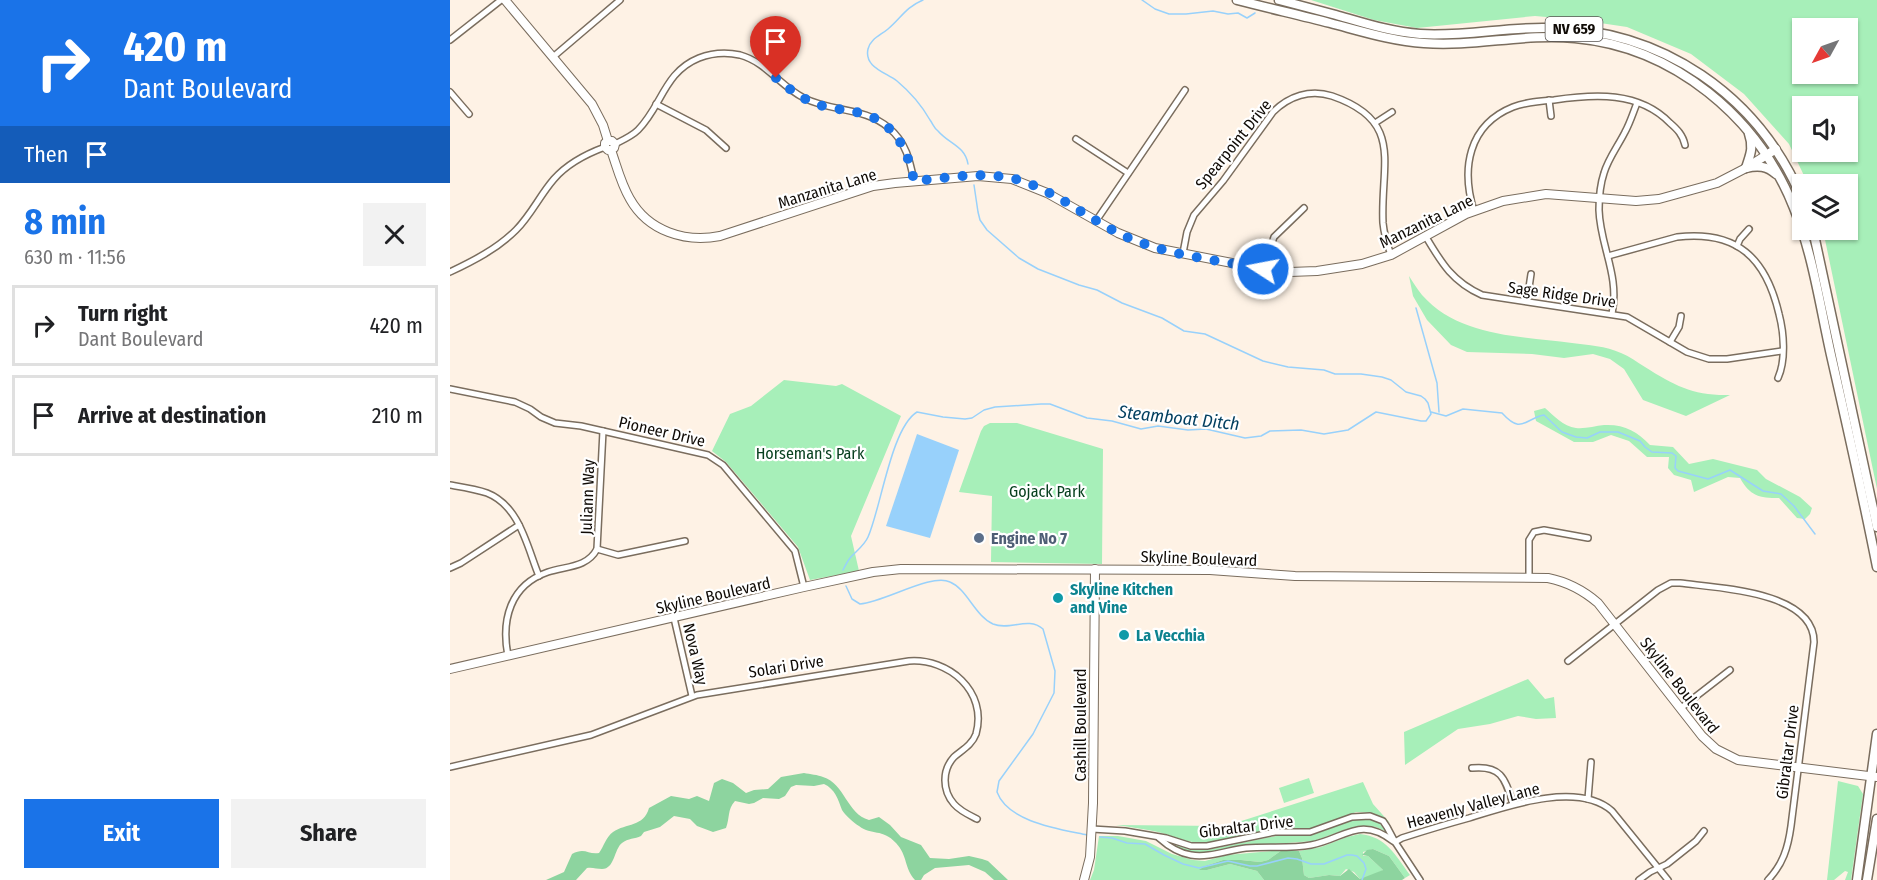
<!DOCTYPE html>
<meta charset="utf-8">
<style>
body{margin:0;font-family:"Fira Sans Condensed",sans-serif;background:#f2f2f2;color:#202124;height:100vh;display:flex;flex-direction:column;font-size:22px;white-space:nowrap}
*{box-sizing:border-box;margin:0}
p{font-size:20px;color:#757577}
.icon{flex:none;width:33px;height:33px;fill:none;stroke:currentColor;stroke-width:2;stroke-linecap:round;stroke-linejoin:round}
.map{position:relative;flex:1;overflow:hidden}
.details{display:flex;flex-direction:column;background:#fff;width:450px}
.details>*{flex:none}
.banner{background:#1a73e8;color:#fff;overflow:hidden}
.needle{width:39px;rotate:230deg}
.controls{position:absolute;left:1342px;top:18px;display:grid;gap:12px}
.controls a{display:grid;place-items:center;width:66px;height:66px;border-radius:0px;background:#fff;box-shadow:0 2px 4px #0004;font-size:30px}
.pin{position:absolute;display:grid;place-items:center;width:51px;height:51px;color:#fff;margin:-62px -26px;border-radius:50% 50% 50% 0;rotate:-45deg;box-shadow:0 0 6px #0007}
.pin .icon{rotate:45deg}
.me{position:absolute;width:66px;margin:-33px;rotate:281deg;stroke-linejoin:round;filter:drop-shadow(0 0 4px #0008)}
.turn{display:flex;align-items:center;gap:21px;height:126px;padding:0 24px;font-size:27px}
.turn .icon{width:78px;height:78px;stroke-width:2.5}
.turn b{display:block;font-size:42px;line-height:51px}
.then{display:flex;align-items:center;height:57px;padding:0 24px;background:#0003;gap:12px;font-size:22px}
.round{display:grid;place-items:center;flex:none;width:63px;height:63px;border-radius:0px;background:#f2f2f2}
.headline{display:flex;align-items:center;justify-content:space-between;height:102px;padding:0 24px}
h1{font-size:36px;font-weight:700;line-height:45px;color:#1a73e8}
.button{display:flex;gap:12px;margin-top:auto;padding:12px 24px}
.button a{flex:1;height:69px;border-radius:0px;background:#1a73e8;color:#fff;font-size:24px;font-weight:700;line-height:69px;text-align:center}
.button a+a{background:#f2f2f2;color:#202124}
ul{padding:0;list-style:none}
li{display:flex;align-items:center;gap:18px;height:81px;margin:0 12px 9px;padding:0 12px;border:3px solid #e0e0e0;border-radius:0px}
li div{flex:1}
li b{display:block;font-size:22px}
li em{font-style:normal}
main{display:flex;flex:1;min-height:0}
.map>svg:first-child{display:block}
.green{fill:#a7efb9;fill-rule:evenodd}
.forest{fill:#8dd49f}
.water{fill:#98d1fb}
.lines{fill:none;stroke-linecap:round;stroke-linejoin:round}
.stream{stroke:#98d1fb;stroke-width:1.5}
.street-casing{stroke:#7a6d5e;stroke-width:8}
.secondary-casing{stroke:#7a6d5e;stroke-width:10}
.primary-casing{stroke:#7a6d5e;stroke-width:11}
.street{stroke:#fff;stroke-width:5}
.secondary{stroke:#fff;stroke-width:8}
.primary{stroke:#fff;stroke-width:8}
.route{stroke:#1a73e8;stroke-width:10;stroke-dasharray:0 18}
.service-dot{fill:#5c6f8a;stroke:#fff;stroke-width:2}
.culture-dot{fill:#0f9aa8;stroke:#fff;stroke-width:2}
.labels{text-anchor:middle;stroke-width:4.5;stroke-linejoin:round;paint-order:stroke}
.shield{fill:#fff;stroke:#585451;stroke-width:1.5}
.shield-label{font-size:15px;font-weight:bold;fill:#100b06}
.street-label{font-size:16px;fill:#100b06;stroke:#fff}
.park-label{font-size:16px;fill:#08401f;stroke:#fff}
.service-label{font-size:16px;font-weight:bold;fill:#4e5e75;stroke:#fff;text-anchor:start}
.culture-label{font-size:16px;font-weight:bold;fill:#0d838f;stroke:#fff;text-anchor:start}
.water-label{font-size:18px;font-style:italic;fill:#013e5f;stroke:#fff}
</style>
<main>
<section class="details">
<div class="banner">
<div class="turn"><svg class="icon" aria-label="right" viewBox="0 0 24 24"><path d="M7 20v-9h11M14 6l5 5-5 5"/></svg><div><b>420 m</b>Dant Boulevard</div></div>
<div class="then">Then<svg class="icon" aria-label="arrive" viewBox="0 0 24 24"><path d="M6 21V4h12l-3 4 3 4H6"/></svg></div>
</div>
<div class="headline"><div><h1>8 min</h1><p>630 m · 11:56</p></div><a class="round"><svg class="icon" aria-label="close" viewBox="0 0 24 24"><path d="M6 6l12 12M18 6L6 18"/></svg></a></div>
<ul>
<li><svg class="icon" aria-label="right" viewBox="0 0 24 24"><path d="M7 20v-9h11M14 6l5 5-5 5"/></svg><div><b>Turn right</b><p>Dant Boulevard</p></div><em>420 m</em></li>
<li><svg class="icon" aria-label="arrive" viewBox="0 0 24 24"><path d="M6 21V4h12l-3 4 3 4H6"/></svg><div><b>Arrive at destination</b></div><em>210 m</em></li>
</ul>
<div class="button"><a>Exit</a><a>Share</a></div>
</section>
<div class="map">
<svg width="1427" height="880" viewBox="0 0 1427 880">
<rect width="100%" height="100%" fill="#fef2e5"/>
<!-- green -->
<g class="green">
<path d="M861,0H1427V489L1373,230H1398V184H1358L1339,144L1294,94L1241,54L1177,27L1130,20L1085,16L967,28L924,20ZM1353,28H1398V74H1353ZM1353,106H1398V152H1353Z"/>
<path d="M959,276C963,282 967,289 972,295C1009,337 1070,336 1122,343C1138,345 1156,346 1171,353C1179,356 1187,362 1195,367C1225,386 1244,396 1280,395L1236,416L1193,400L1174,369L1160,359L1143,354L1114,358L1082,354L1017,352L1001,345L977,320L963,296Z"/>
<polygon points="334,380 386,386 392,384 451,416 401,536 409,571 360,580 348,547 276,462 262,451 280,414 301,406"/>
<path d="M1095,408C1104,416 1113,426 1126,428C1135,429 1145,426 1154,425C1174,424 1187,431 1200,445L1223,447L1239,464L1263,459L1307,470L1316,479L1350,497L1362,508L1360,514L1355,519L1347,518L1329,498C1309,498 1300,496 1290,478L1278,477L1244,492L1241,480L1224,475L1218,468L1219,457H1197L1179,441L1161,435L1143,442H1124L1086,421L1084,411Z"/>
<polygon points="540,423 567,423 653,449 652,564 541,562 542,496 509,492 531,431 534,426"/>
<polygon points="1078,679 1095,699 1104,697 1106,718 1086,719 1068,716 1040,724 1008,729 955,765 954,732"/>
<polygon points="859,778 864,793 834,803 829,788"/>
<polygon points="1388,781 1408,786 1413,794 1401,880 1395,880 1398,872 1395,871 1384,880 1377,880"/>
<path d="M913,782L923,804L940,823L923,813L906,812L866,828L828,829L759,843C738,844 727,837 708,832C695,829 680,827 666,825L772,826L782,824Z"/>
<path d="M909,818C921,818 931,821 937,832L926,827L914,826L894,830L864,841L796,846L759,852L744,853L724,847L722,844L738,849L757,850L831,835H862Z"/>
<path d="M910,834C937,837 945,855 960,875L955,878L939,856L923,849L913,852V856H918L933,870C931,872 912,879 910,879L904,872L896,869L890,876L879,875L859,878L854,875L852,858L849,851L871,847L897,837Z"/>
<polygon points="649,836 668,836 696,841 722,854 743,860 755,861 777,855 832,850 818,860 810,862 791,860 773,860 755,866 757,870 780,864 807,871 814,880 640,880 644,870"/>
</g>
<!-- forest -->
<g class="forest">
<path d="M354,773C360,774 368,775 373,777C395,784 397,814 419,820L429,817L440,825L451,837L471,845L480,858L499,859L519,856L532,859L538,861L558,880H544L535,872L519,865L485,868L474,875L471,880H465C454,868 458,856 446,843C432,828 422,836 409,826C404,823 395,815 392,810C388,799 385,789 374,784L364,786L346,785L341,787L335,796L329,799L313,798L304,803L299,804L285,801C277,810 280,818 276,828L263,832L247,826L240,819L224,816L210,827L194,832L191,836C185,839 178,838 172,843C164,849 165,869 152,869C147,869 142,867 137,868L126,880H96L114,872L122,854C135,847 138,855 149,853C154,846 156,837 163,832C176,823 194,827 199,808L221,796L239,799L247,796L259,801L264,783L272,779L283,783L296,793L304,790L318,789L331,777Z"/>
<polygon points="923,849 939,856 955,878 952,880 814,880 807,871 780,864 757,870 749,870 755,866 773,860 791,860 810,862 818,860 832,850 849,851 852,858 854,875 859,878 879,875 890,876 899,869 910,879 933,870 918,856 912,855 917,850"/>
</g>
<!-- water -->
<polygon class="water" points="467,434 509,450 480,538 436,526"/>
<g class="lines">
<!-- stream -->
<g class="stream">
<path d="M473,0C456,7 451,18 438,29C431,35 420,39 418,49C414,67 435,72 447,81C459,91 472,106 480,120C483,124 484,128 488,131C499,144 515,146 518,164"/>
<polyline points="692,0 705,9 719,14 736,14 763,11 778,14 788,13 797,18 805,13"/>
<polyline points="966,308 987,383 989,412"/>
<path d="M981,412L996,416L1013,409L1052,413C1072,435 1074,419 1094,415L1112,432L1126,437L1137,438L1150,432H1168L1190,441L1195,447L1202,452L1222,453L1226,456L1225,468L1228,471L1258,479L1280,470L1313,491L1331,494L1344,506L1365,534"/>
<path d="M393,570C395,566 397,562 400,558C406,551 414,546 418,537C431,508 441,428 467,412L493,417L515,419L522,418L534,410L545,407L591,404H600L637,418L662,421L691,429L708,426L738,430L756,429L795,438L811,436L820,431L851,430L874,434L898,430L926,412L971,421H976L981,414L978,403L975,399L971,396L956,392L941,380L932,377L911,374H885L874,370L838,367L813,361L755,334L734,331L712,318L672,303L647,290L629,285L588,269L569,258L537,230L530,220L528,212L524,185"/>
<path d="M396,586L402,599L410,604C435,602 481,573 500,582C517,589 525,616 543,624C560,631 578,616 593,629L605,671L604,693L583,734L549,781L547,792C558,822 609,829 637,835"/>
<polyline points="650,837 662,838 677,843 695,844 714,855 733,864 749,868 778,861 800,866 807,866 838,858 847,859 861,864 874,864 897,855 902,855 907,856 914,863 916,869 912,880"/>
</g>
<defs>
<g id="street">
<polyline points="0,40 51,0"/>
<polyline points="103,57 170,0"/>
<polyline points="0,92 19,114"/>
<polyline points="1099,100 1101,116"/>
<polyline points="206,104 256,130 276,148"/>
<polyline points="925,123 942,112"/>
<polyline points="626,139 678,173"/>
<path d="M165,144C173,140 182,136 188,130C212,106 214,72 249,58C262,53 276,52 290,55C316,62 330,86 354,98C381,112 415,107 439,128C456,142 460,161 464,181"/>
<path d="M1024,211C1011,169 1018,125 1063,107C1076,102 1090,101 1104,100C1144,94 1189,91 1220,123C1227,129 1233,135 1235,145"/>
<polyline points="646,221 735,90"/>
<path d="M976,237C992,264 1003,282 1032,295L1177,317L1237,352L1259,359H1277L1332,351"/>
<polyline points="1287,246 1290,239 1299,229"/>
<path d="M733,253L737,232L744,215L773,181L823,112C839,96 860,89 882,96C955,121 930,164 933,223C934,234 937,244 941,255"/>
<path d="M1158,256L1227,237C1287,230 1316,258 1329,314C1334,333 1336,360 1328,378"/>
<polyline points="813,269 824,237 854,208"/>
<path d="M0,272C23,261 47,249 66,230C81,215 90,195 104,179C118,163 136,154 155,147"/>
<polyline points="1077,301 1081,274"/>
<path d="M1162,314C1170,275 1150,246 1149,210C1149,198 1150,185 1154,173C1158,159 1168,146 1175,132C1180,123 1183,113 1187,103"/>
<polyline points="1220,342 1229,327 1231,316"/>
<polyline points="0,389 65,402 80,409 91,417 105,423 131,426 258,455 273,465 345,551 354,587"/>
<path d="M0,485C12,487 26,489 37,493C70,506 77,547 89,576"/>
<polyline points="147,549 168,555 235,541"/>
<polyline points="0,568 11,563 69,525"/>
<polyline points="1079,577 1079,540 1084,532 1094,530 1138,538"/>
<polyline points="224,618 242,696"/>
<path d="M58,656C51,620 60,585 98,572C116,566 137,568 147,549L153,431"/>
<path d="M1118,661L1208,590L1221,583H1230C1267,588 1364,591 1364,642L1341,826C1338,848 1333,864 1318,880"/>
<polyline points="1231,708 1280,670"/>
<path d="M0,767L141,735L247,695L459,661C498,658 538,691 526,734C522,745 512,750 504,757C492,770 492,790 504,804C510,811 519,815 527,819"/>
<path d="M1022,768C1052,765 1055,779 1063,804"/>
<polyline points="1138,799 1141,762"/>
<polyline points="642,829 675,831 716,838 741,846 757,846 825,832 860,832 902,817 920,816 933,821 937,827 945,842 970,880"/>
<path d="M709,838C719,847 728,853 741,855C759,858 778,850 796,848C817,846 840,849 861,845C894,839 910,815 943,841"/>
<path d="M945,842L952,838C974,831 997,824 1019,818C1057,806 1128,781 1162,811L1218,880"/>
<polyline points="1189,880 1200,872 1217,864 1246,841 1254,831"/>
</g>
<g id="secondary">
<polyline points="55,0 142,104 153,125 158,141"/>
<path d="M161,150H158L155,147V143L158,141H162L165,144L164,148L161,150C167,167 171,184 180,199C198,231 235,243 270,236L423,186L445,183L528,176L562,179L597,193L668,233L705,248L813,269L840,272L867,271L912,264L941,255L1016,214L1053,201L1096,194L1186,201L1209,199L1267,183L1296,168L1326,149"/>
<path d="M0,669L354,587L423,572L451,569L760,570L845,576L1098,578C1118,582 1133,590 1148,603L1252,736L1266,749L1288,760L1427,777"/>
<polyline points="634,880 640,857 643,803 645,569"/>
</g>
<g id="primary">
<path d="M787,0C818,8 849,15 880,23C911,31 942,41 974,43C1024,47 1075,33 1125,38C1224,47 1308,117 1344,208C1363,255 1370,306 1381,355C1397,425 1413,496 1427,567"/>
<path d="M829,0C848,5 867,10 886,15C914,23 941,32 970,34C1013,37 1055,27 1097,28C1212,29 1309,95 1353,201"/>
<path d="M1296,168C1300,155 1304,148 1299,134"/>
<path d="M1296,168C1308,165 1317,166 1326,174"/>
<polyline points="1363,230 1427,527"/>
<polyline points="1407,880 1427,734"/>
<polyline points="1417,880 1427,819"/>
</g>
</defs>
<!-- street casing -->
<use href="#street" class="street-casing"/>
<!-- secondary casing -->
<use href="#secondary" class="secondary-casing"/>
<!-- primary casing -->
<use href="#primary" class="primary-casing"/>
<!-- street -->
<use href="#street" class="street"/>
<!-- secondary -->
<use href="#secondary" class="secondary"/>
<!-- primary -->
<use href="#primary" class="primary"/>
</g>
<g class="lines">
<!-- route -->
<path class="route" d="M326,78C339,89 352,99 369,105C384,109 399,110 414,114C446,124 458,151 464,181C497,178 532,171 565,179C610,191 647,228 692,243C730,257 773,261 813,269"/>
</g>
<!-- markers -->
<circle class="service-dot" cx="529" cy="538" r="6"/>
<g class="culture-dot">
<circle cx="608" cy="598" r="6"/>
<circle cx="674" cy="635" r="6"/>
</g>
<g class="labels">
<!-- shield labels -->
<rect class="shield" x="1095.5" y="17" width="57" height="24" rx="4.5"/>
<g class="shield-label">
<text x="1124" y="34">NV 659</text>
</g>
<!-- street labels -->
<g class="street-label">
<text transform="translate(783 144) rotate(-51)" y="6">Spearpoint Drive</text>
<text transform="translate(377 188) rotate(-17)" y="6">Manzanita Lane</text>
<text transform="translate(976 221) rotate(-26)" y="6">Manzanita Lane</text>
<text transform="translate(1112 294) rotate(8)" y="6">Sage Ridge Drive</text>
<text transform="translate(212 431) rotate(13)" y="6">Pioneer Drive</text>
<text transform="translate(137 497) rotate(-88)" y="6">Juliann Way</text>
<text transform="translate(749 558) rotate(2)" y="6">Skyline Boulevard</text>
<text transform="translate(263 595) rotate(-13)" y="6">Skyline Boulevard</text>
<text transform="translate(246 654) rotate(77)" y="6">Nova Way</text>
<text transform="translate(336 666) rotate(-9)" y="6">Solari Drive</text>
<text transform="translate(1230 685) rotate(52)" y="6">Skyline Boulevard</text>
<text transform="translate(630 725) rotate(-90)" y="6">Cashill Boulevard</text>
<text transform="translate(1337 752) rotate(-83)" y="6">Gibraltar Drive</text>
<text transform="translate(1023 805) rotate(-15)" y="6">Heavenly Valley Lane</text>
<text transform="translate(796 826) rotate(-7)" y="6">Gibraltar Drive</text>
</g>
<!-- park labels -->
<g class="park-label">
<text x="360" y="459">Horseman's Park</text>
<text x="597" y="497">Gojack Park</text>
</g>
<!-- service labels -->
<g class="service-label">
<text x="541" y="544">Engine No 7</text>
</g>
<!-- culture labels -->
<g class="culture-label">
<text x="620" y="595">Skyline Kitchen<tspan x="620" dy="18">and Vine</tspan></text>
<text x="686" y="641">La Vecchia</text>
</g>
<!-- water labels -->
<g class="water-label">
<text transform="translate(729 418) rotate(6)" y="6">Steamboat Ditch</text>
</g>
</g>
</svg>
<div class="controls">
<a><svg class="needle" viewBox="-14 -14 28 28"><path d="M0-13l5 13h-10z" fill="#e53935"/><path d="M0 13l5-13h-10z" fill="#757577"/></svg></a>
<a><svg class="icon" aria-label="sound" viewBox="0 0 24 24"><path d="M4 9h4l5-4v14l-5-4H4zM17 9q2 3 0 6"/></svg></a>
<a><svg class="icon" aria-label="layers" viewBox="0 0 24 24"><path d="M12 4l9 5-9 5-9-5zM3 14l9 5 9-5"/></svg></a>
</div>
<div class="pin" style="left:326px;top:78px;background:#d93025"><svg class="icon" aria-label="arrive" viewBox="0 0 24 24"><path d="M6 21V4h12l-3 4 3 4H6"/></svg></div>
<svg class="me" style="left:813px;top:269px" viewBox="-20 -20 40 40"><circle r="17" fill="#1a73e8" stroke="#fff" stroke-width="3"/><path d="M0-11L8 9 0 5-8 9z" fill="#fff"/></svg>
</div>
</main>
